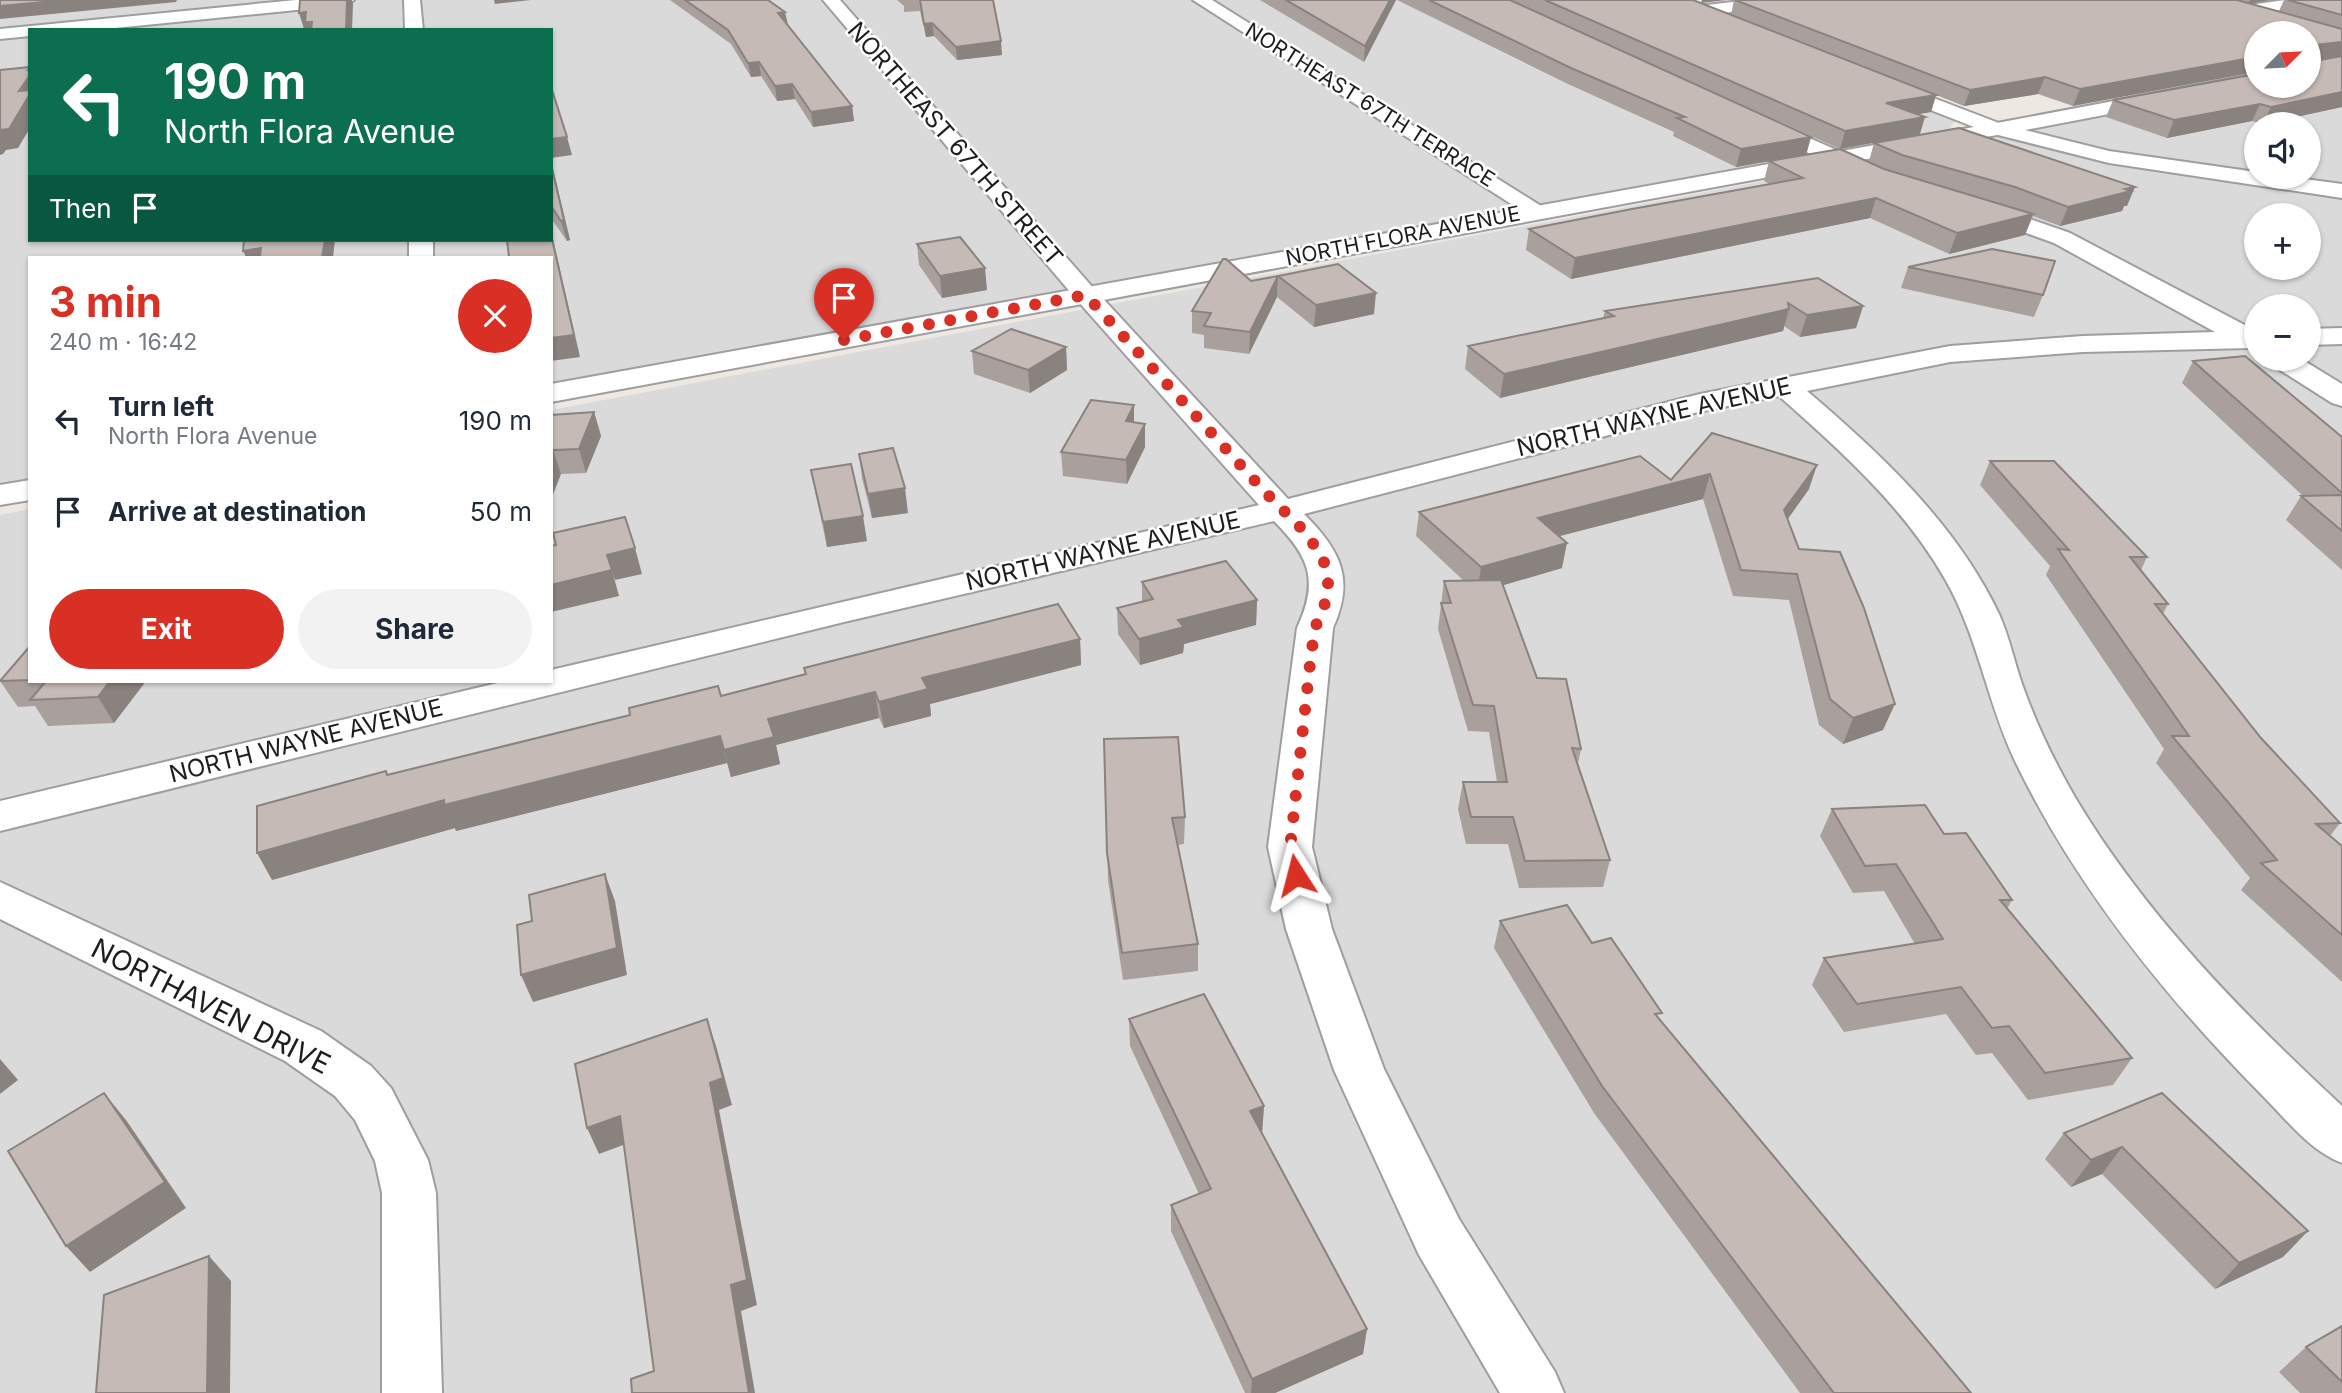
<!DOCTYPE html>
<meta charset="utf-8">
<style>
body{margin:0;font-family:Inter,sans-serif;background:#f2f2f3;color:#1f2937;height:100vh;display:flex;flex-direction:column;font-size:26px;white-space:nowrap}
*{box-sizing:border-box;margin:0}
p{font-size:23px;color:#747a83}
.icon{flex:none;width:38px;height:38px;fill:none;stroke:currentColor;stroke-width:2;stroke-linecap:round;stroke-linejoin:round}
.map{position:relative;flex:1;overflow:hidden}
.drawer{position:absolute;left:28px;top:256px;width:525px;height:427px;display:flex;flex-direction:column;background:#fff;border-radius:0px;box-shadow:0 2px 5px #0004}
.drawer>*{flex:none}
.top-card{position:absolute;left:28px;top:28px;width:525px;height:214px;border-radius:0px;box-shadow:0 2px 5px #0004;background:#0b6e4f;color:#fff;overflow:hidden}
.needle{width:46px;rotate:66deg}
.controls{position:absolute;left:2244px;top:21px;display:grid;gap:14px}
.controls a{display:grid;place-items:center;width:77px;height:77px;border-radius:50%;background:#fff;box-shadow:0 2px 5px #0004;font-size:35px}
.pin{position:absolute;display:grid;place-items:center;width:60px;height:60px;color:#fff;margin:-72px -30px;border-radius:50% 50% 50% 0;rotate:-45deg;box-shadow:0 0 7px #0007}
.pin .icon{rotate:45deg}
.me{position:absolute;width:77px;margin:-38px;rotate:351deg;stroke-linejoin:round;filter:drop-shadow(0 0 5px #0008)}
.turn{display:flex;align-items:center;gap:24px;height:147px;padding:0 21px;font-size:32px}
.turn .icon{width:91px;height:91px;stroke-width:2.5}
.turn b{display:block;font-size:49px;line-height:60px}
.then{display:flex;align-items:center;height:66px;padding:0 21px;background:#0003;gap:14px;font-size:26px}
.round{display:grid;place-items:center;flex:none;width:74px;height:74px;border-radius:37px;background:#f2f2f3}
.head{display:flex;align-items:center;justify-content:space-between;height:119px;padding:0 21px}
h1{font-size:42px;font-weight:700;line-height:52px;color:#d93025}
.primary-button{display:flex;gap:14px;margin-top:auto;padding:14px 21px}
.primary-button a{flex:1;height:80px;border-radius:42px;background:#d93025;color:#fff;font-size:28px;font-weight:700;line-height:80px;text-align:center}
.primary-button a+a{background:#f2f2f3;color:#1f2937}
ul{padding:0;list-style:none}
li{display:flex;align-items:center;gap:21px;height:91px;padding:0 21px}
li div{flex:1}
li b{display:block;font-size:26px}
li em{font-style:normal}
.map>svg:first-child{display:block}
.residential{fill:#dbdada;fill-rule:evenodd}
.lines{fill:none;stroke-linecap:round;stroke-linejoin:round}
.minor-casing{stroke:#9e9e9e;stroke-width:4}
.tertiary-casing{stroke:#9e9e9e;stroke-width:4}
.minor{fill:#fff;fill-rule:evenodd}
.tertiary{fill:#fff;fill-rule:evenodd}
.wall{fill:#a9a09d}
.shaded-wall{fill:#8a827f}
.building{fill:#c5bab6;stroke:#8a827f;stroke-width:2}
.route{stroke:#d93025;stroke-width:12;stroke-dasharray:0 21.6}
.labels{text-anchor:middle;stroke-width:5;stroke-linejoin:round;paint-order:stroke}
.far-street-label{font-size:21px;fill:#1d1d1d;stroke:#fff}
.street-label{font-size:24px;fill:#1d1d1d;stroke:#fff}
.near-street-label{font-size:28px;fill:#1d1d1d;stroke:#fff}
</style>
<div class="map">
<svg width="2342" height="1393" viewBox="0 0 2342 1393">
<rect width="100%" height="100%" fill="#eee8e3"/>
<!-- residential -->
<g class="residential">
<path d="M0,0H1654L1955,121L1949,129L1937,132L551,383V257H30V478L0,484ZM30,30H551V240H30Z"/>
<path d="M2342,72V1393H0V515L30,509V681H551V410L2267,86H2308ZM2256,124H2308V177H2256ZM2256,215H2308V268H2256ZM2256,306H2308V359H2256Z"/>
</g>
<g class="lines">
<defs>
<g id="minor">
<polygon points="296,0 354,0 346,5 95,30 30,30 30,36 0,39 0,29"/>
<polygon points="404,0 420,0 423,30 405,30"/>
<path d="M823,0H840L1095,290L1288,499L1700,394L1950,346L2083,336L2215,332L2054,243L1973,214L1970,209L1973,204L1981,202L2070,233L2256,331V347L2250,348L2083,352L1950,362L1807,391C1881,454 1956,524 1999,614C2009,636 2014,661 2022,684C2036,724 2055,763 2076,799C2146,916 2243,1014 2342,1106V1163C2310,1151 2287,1120 2263,1096C2165,997 2076,887 2015,761C1987,702 1978,636 1945,579C1904,507 1840,450 1779,396L1702,411L1304,514C1341,551 1355,579 1333,628L1312,847L1332,929L1384,1069L1459,1219L1555,1372L1564,1393H1500L1419,1255L1334,1070L1286,929L1268,847L1297,628C1319,581 1310,557 1274,521L844,622L0,831V801L506,681H551V670L1259,505L1077,300Z"/>
<polygon points="1193,0 1212,0 1549,211 1538,218 1530,216"/>
<polygon points="1749,0 1798,0 1790,5 1698,16 1690,11 1698,6"/>
<polygon points="2285,0 2328,0 2320,5 2242,16 2234,11 2242,6"/>
<polygon points="2256,74 2256,86 2025,130 2109,151 2256,172 2256,177 2290,177 2342,184 2342,198 2109,163 1990,133 1987,129 1997,123"/>
<polygon points="1763,118 1878,168 1881,173 1878,178 1862,178 1756,128 1753,124"/>
<rect x="409" y="240" width="24" height="17"/>
<polygon points="2342,328 2342,344 2308,345 2308,329"/>
<polygon points="2268,359 2301,359 2342,384 2342,406 2332,403 2272,365"/>
<polygon points="0,882 321,1031 371,1066 391,1088 428,1160 436,1193 442,1393 382,1393 382,1193 375,1161 355,1120 335,1096 285,1061 0,919"/>
</g>
<g id="tertiary">
<polygon points="1884,79 2004,125 2007,129 1997,135 551,402 551,384 1974,127 1877,89 1875,85"/>
<polygon points="30,480 30,500 0,505 0,485"/>
</g>
</defs>
<!-- minor casing -->
<use href="#minor" class="minor-casing"/>
<!-- tertiary casing -->
<use href="#tertiary" class="tertiary-casing"/>
<!-- minor -->
<use href="#minor" class="minor"/>
<!-- tertiary -->
<use href="#tertiary" class="tertiary"/>
</g>
<!-- wall -->
<g class="wall">
<polygon points="670,0 768,0 852,106 854,121 813,127 795,99 777,101 761,76 751,77 731,44"/>
<polygon points="897,0 993,0 1002,55 957,60 934,36 926,37 920,11 904,12 904,6"/>
<polygon points="1260,0 1396,0 1364,62"/>
<polygon points="1397,0 1693,0 1731,15 1734,0 2270,0 2251,4 2279,11 2284,0 2342,0 2342,107 2264,124 2252,121 2167,138 2106,117 2113,100 2256,86 2308,33 2073,106 2038,94 1964,106 1936,95 1931,112 1918,114 1920,134 1840,149 1548,17 1811,137 1806,155 1869,161 1874,143 2127,206 2124,206 2122,211 2060,226 2033,216 2025,235 1949,254 1870,218 1571,279 1526,250 1529,229 1770,184 1764,181 1769,161 1736,167 1673,136 1674,132 1568,84"/>
<polygon points="551,161 570,240 567,241 551,218"/>
<polygon points="917,244 987,290 942,298 919,265"/>
<polygon points="1908,267 2043,295 2034,317 1901,288"/>
<polygon points="1278,276 1374,314 1314,327 1277,297"/>
<polygon points="1278,276 1277,297 1249,354 1204,348 1204,335 1192,333 1192,311 1251,281"/>
<polygon points="1818,278 1863,306 1856,328 1800,337 1784,326 1783,331 1500,398 1465,369 1468,346 1603,318 1605,311"/>
<polygon points="1066,347 1067,370 1030,393 974,374 972,351"/>
<polygon points="2193,361 2342,437 2342,570 2286,520 2301,496 2303,496 2182,383"/>
<polygon points="594,412 601,436 586,473 561,474 553,494 551,494 551,415"/>
<polygon points="1134,422 1145,447 1127,484 1063,476 1061,452"/>
<polygon points="1712,433 1809,489 1788,519 1799,549 1883,730 1843,744 1819,725 1789,600 1733,596 1703,499 1559,536 1562,568 1503,585 1537,678 1581,749 1578,763 1610,860 1603,887 1519,888 1508,844 1466,844 1458,809 1463,782 1497,782 1489,732 1468,731 1438,629 1444,581 1464,581 1416,536 1419,512 1671,480"/>
<polygon points="859,454 908,513 872,518 862,478"/>
<polygon points="1990,461 2147,557 2141,570 2168,604 2163,614 2261,738 2340,823 2330,836 2342,846 2342,982 2241,890 2250,878 2156,763 2164,749 2046,575 2050,566 1980,485"/>
<polygon points="811,470 867,541 827,547"/>
<polygon points="1142,582 1257,600 1256,625 1184,644 1183,653 1140,665 1118,634 1117,608 1142,602"/>
<polygon points="1080,639 1081,665 930,704 931,716 884,728 879,718 776,745 780,764 731,777 727,763 456,831 455,828 272,880 388,775 630,715 721,696 805,675 804,668"/>
<polygon points="30,646 30,681 146,681 114,723 48,726 35,706 18,707 0,681"/>
<polygon points="1104,739 1185,817 1184,844 1178,845 1198,944 1198,971 1123,980 1108,880"/>
<polygon points="1832,809 1944,834 2012,900 2007,909 2132,1058 2113,1085 2028,1100 1992,1053 1976,1055 1946,1014 1844,1032 1812,985 1824,958 1915,944 1884,891 1853,893 1820,836"/>
<polygon points="1500,921 1592,943 1659,1020 1971,1393 1800,1393 1594,1113 1494,948"/>
<polygon points="1129,1019 1264,1106 1262,1133 1367,1329 1363,1354 1275,1393 1245,1393 1171,1231 1171,1205 1199,1194 1130,1046"/>
<polygon points="2162,1093 2283,1257 2215,1289 2102,1174 2071,1187 2045,1159 2064,1133"/>
<polygon points="2342,1326 2342,1393 2300,1393 2279,1372 2306,1347"/>
</g>
<!-- shaded-wall -->
<g class="shaded-wall">
<polygon points="66,0 177,0 176,2 0,19 0,6"/>
<polygon points="347,0 352,0 353,4 352,30 346,30"/>
<polygon points="494,0 531,0 495,4"/>
<polygon points="1390,0 1396,0 1364,62 1365,46"/>
<polygon points="1702,0 1727,0 1701,3"/>
<polygon points="2250,0 2270,0 2248,4"/>
<polygon points="306,12 312,22 315,30 304,29 299,13"/>
<polygon points="785,12 788,25 778,13"/>
<polygon points="932,23 934,36 926,37 924,24"/>
<polygon points="1001,41 1002,55 957,60 956,47"/>
<polygon points="2342,42 2342,56 2308,61 2315,45"/>
<polygon points="2256,57 2256,72 2073,106 2080,89"/>
<polygon points="759,62 761,76 751,77 748,63"/>
<polygon points="30,74 30,128 18,148 6,150 3,154 0,155 0,130 19,91"/>
<polygon points="2045,77 2038,94 1964,106 1970,90"/>
<polygon points="792,84 795,99 777,101 775,86"/>
<polygon points="2342,92 2342,107 2263,124 2271,107"/>
<polygon points="1936,95 1931,112 1880,121 1886,103"/>
<polygon points="2260,104 2252,121 2167,138 2174,120"/>
<polygon points="852,106 854,121 813,127 811,112"/>
<polygon points="1925,117 1920,134 1840,149 1845,131"/>
<polygon points="567,137 572,155 551,158 551,139"/>
<polygon points="1811,137 1806,155 1736,167 1741,149"/>
<polygon points="551,161 570,240 567,241 561,221"/>
<polygon points="2135,187 2127,206 2124,206 2122,211 2060,226 2068,207"/>
<polygon points="1876,198 1870,218 1571,279 1575,258"/>
<polygon points="2033,214 2025,235 1949,254 1957,233"/>
<polygon points="551,230 580,357 551,361"/>
<polygon points="325,240 335,240 333,257 322,257"/>
<polygon points="261,248 265,257 246,257 243,251"/>
<polygon points="985,268 987,290 942,298 940,276"/>
<polygon points="1278,276 1277,297 1249,354 1250,332"/>
<polygon points="1376,293 1374,314 1314,327 1316,305"/>
<polygon points="1863,306 1856,328 1800,337 1807,315"/>
<polygon points="1789,309 1783,331 1500,398 1504,374"/>
<polygon points="1066,347 1067,370 1030,393 1028,370"/>
<polygon points="1134,405 1134,429 1126,421"/>
<polygon points="594,412 601,436 586,473 579,449"/>
<polygon points="1145,424 1145,447 1127,484 1126,460"/>
<polygon points="553,450 561,474 553,494 551,490 551,455"/>
<polygon points="1817,465 1809,489 1776,535 1784,510"/>
<polygon points="1710,474 1703,499 1533,543 1538,518"/>
<polygon points="905,488 908,513 872,518 868,494"/>
<polygon points="863,516 867,541 827,547 823,522"/>
<polygon points="1567,543 1562,568 1477,593 1481,567"/>
<polygon points="635,548 642,574 615,580 607,555"/>
<polygon points="612,570 619,596 551,612 551,585"/>
<polygon points="1257,600 1256,625 1184,644 1183,653 1140,665 1139,639 1178,620"/>
<polygon points="1080,639 1081,665 930,704 931,716 884,728 879,702 922,678"/>
<polygon points="110,681 146,681 114,723 98,697"/>
<polygon points="875,692 879,718 776,745 780,764 731,777 724,750 768,719"/>
<polygon points="1895,704 1883,730 1843,744 1853,718"/>
<polygon points="720,736 727,763 456,831 455,828 272,880 257,853 444,800"/>
<polygon points="605,874 615,901 627,975 533,1002 521,975"/>
<polygon points="707,1019 716,1046 732,1105 719,1110 757,1305 741,1311 755,1393 749,1393 731,1285 710,1083"/>
<polygon points="0,1059 18,1080 0,1094"/>
<polygon points="104,1093 126,1120 186,1208 90,1272 66,1246"/>
<polygon points="1264,1106 1262,1133 1250,1111"/>
<polygon points="620,1116 631,1142 599,1154 587,1128"/>
<polygon points="2122,1147 2102,1174 2071,1187 2091,1160"/>
<polygon points="2308,1231 2283,1257 2215,1289 2239,1263"/>
<polygon points="209,1256 231,1281 230,1393 207,1393"/>
<polygon points="1367,1329 1363,1354 1275,1393 1251,1393 1252,1379"/>
</g>
<!-- building -->
<g class="building">
<polygon points="0,0 66,0 0,6"/>
<polygon points="300,0 347,0 346,30 311,30 312,22 305,22 306,12 299,13"/>
<polygon points="685,0 768,0 785,12 778,13 852,106 811,112 792,84 775,86 759,62 748,63 728,30"/>
<polygon points="920,0 993,0 1001,41 956,47 932,23 924,24"/>
<polygon points="1286,0 1390,0 1365,46"/>
<polygon points="1429,0 1510,0 1811,137 1741,149 1677,118 1685,117 1571,68"/>
<polygon points="1545,0 1693,0 1936,95 1886,103 1925,117 1845,131"/>
<polygon points="1735,0 2237,0 2342,29 2342,42 2315,45 2314,61 2342,56 2342,92 2271,107 2260,104 2174,120 2113,100 2256,74 2256,86 2308,86 2308,33 2256,33 2256,57 2080,89 2045,77 1970,90"/>
<polygon points="2288,0 2342,0 2342,15"/>
<polygon points="30,67 28,70 30,70 30,75 19,91 30,90 30,94 9,129 0,130 0,70"/>
<polygon points="551,89 552,90 567,137 551,139"/>
<polygon points="1959,128 2135,187 2125,189 2131,191 2068,207 2015,187 1902,155 1874,143"/>
<polygon points="1840,149 1884,169 2033,214 1957,233 1876,198 1575,258 1529,229 1632,209 1803,178 1769,161"/>
<polygon points="551,164 564,220 561,221 551,206"/>
<polygon points="551,235 574,335 551,338 551,257 509,257 507,240 551,240"/>
<polygon points="960,237 985,268 940,276 917,244"/>
<polygon points="244,240 325,240 322,257 260,257 261,248 243,251"/>
<polygon points="1992,249 2055,261 2043,295 1908,267"/>
<polygon points="1223,259 1226,259 1251,281 1278,276 1250,332 1204,326 1211,313 1192,311"/>
<polygon points="1338,264 1376,293 1316,305 1278,276"/>
<polygon points="1818,278 1863,306 1807,315 1788,303 1789,309 1504,374 1468,346 1614,316 1605,311"/>
<polygon points="1011,329 1066,347 1028,370 972,351"/>
<polygon points="2245,356 2342,437 2342,493 2193,361"/>
<polygon points="1091,400 1134,405 1126,421 1145,424 1126,460 1061,452"/>
<polygon points="594,412 579,449 553,450 551,455 551,415"/>
<polygon points="1712,433 1817,465 1784,510 1799,549 1840,552 1864,608 1895,704 1853,718 1830,699 1797,574 1741,570 1710,474 1538,518 1567,543 1481,567 1419,512 1640,456 1671,480"/>
<polygon points="893,448 905,488 868,494 859,454"/>
<polygon points="1990,461 2054,461 2147,557 2130,557 2168,604 2155,604 2261,738 2340,823 2316,824 2342,846 2342,935 2261,863 2277,860 2172,736 2189,736 2058,549 2069,550"/>
<polygon points="851,464 863,516 823,522 811,470"/>
<polygon points="2342,495 2342,531 2301,496"/>
<polygon points="625,517 635,548 607,555 612,570 551,585 551,546 556,545 553,533"/>
<polygon points="1226,561 1257,600 1178,620 1184,627 1139,639 1117,608 1153,599 1142,582"/>
<polygon points="1501,580 1537,678 1566,679 1581,749 1572,748 1610,860 1525,861 1513,817 1471,817 1463,782 1507,782 1494,706 1473,705 1441,603 1451,603 1444,581"/>
<polygon points="1058,604 1080,639 922,678 928,689 879,702 875,692 768,719 774,737 724,750 720,736 444,805 444,800 257,853 257,806 386,771 387,775 630,715 629,708 718,686 721,696 806,674 804,668"/>
<polygon points="30,646 30,680 0,681"/>
<polygon points="46,681 110,681 98,697 30,700"/>
<polygon points="1178,737 1185,817 1172,818 1198,944 1122,953 1107,853 1104,739"/>
<polygon points="1925,805 1944,834 1966,833 2012,900 2000,900 2132,1058 2045,1073 2009,1026 1992,1028 1961,987 1857,1004 1824,958 1943,939 1896,864 1865,866 1832,809"/>
<polygon points="605,874 617,948 521,975 517,925 532,921 529,895"/>
<polygon points="1567,905 1592,943 1611,938 1662,1013 1655,1014 1971,1393 1834,1393 1602,1086 1500,921"/>
<polygon points="1204,994 1264,1106 1250,1111 1367,1329 1252,1379 1171,1205 1211,1189 1129,1019"/>
<polygon points="707,1019 723,1078 710,1083 747,1280 731,1285 749,1393 632,1393 631,1379 654,1371 620,1116 587,1128 575,1064"/>
<polygon points="104,1093 165,1182 66,1246 8,1151"/>
<polygon points="2162,1093 2308,1231 2239,1263 2122,1147 2091,1160 2064,1133"/>
<polygon points="209,1256 207,1393 96,1393 104,1295"/>
<polygon points="2342,1326 2342,1382 2306,1347"/>
</g>
<g class="lines">
<!-- route -->
<polyline class="route" points="844,340 1086,295 1265,492 1308,535 1325,564 1328,580 1328,596 1315,628 1311,655 1290,848 1296,875"/>
</g>
<g class="labels">
<!-- far-street labels -->
<g class="far-street-label">
<text transform="translate(1370 105) rotate(32)" y="7">NORTHEAST 67TH TERRACE</text>
<text transform="translate(1403 236) rotate(-11)" y="7">NORTH FLORA AVENUE</text>
</g>
<!-- street labels -->
<g class="street-label">
<text transform="translate(955 144) rotate(49)" y="8">NORTHEAST 67TH STREET</text>
<text transform="translate(1654 417) rotate(-13)" y="8">NORTH WAYNE AVENUE</text>
<text transform="translate(1103 551) rotate(-13)" y="8">NORTH WAYNE AVENUE</text>
<text transform="translate(306 741) rotate(-14)" y="8">NORTH WAYNE AVENUE</text>
</g>
<!-- near-street labels -->
<g class="near-street-label">
<text transform="translate(211 1006) rotate(27)" y="10">NORTHAVEN DRIVE</text>
</g>
</g>
</svg>
<div class="controls">
<a><svg class="needle" viewBox="-14 -14 28 28"><path d="M0-13l5 13h-10z" fill="#e53935"/><path d="M0 13l5-13h-10z" fill="#747a83"/></svg></a>
<a><svg class="icon" aria-label="sound" viewBox="0 0 24 24"><path d="M4 9h4l5-4v14l-5-4H4zM17 9q2 3 0 6"/></svg></a>
<a>+</a>
<a>−</a>
</div>
<div class="pin" style="left:844px;top:340px;background:#d93025"><svg class="icon" aria-label="arrive" viewBox="0 0 24 24"><path d="M6 21V4h12l-3 4 3 4H6"/></svg></div>
<svg class="me" style="left:1296px;top:875px" viewBox="-20 -20 40 40"><path d="M0-17L14 15 0 8-14 15z" fill="#d93025" stroke="#fff" stroke-width="4"/></svg>
<div class="top-card">
<div class="turn"><svg class="icon" aria-label="left" viewBox="0 0 24 24"><path d="M17 20v-9H6M10 6l-5 5 5 5"/></svg><div><b>190 m</b>North Flora Avenue</div></div>
<div class="then">Then<svg class="icon" aria-label="arrive" viewBox="0 0 24 24"><path d="M6 21V4h12l-3 4 3 4H6"/></svg></div>
</div>
<section class="drawer">
<div class="head"><div><h1>3 min</h1><p>240 m · 16:42</p></div><a class="round" style="background:#d93025;color:#fff"><svg class="icon" aria-label="close" viewBox="0 0 24 24"><path d="M6 6l12 12M18 6L6 18"/></svg></a></div>
<ul>
<li><svg class="icon" aria-label="left" viewBox="0 0 24 24"><path d="M17 20v-9H6M10 6l-5 5 5 5"/></svg><div><b>Turn left</b><p>North Flora Avenue</p></div><em>190 m</em></li>
<li><svg class="icon" aria-label="arrive" viewBox="0 0 24 24"><path d="M6 21V4h12l-3 4 3 4H6"/></svg><div><b>Arrive at destination</b></div><em>50 m</em></li>
</ul>
<div class="primary-button"><a>Exit</a><a>Share</a></div>
</section>
</div>
